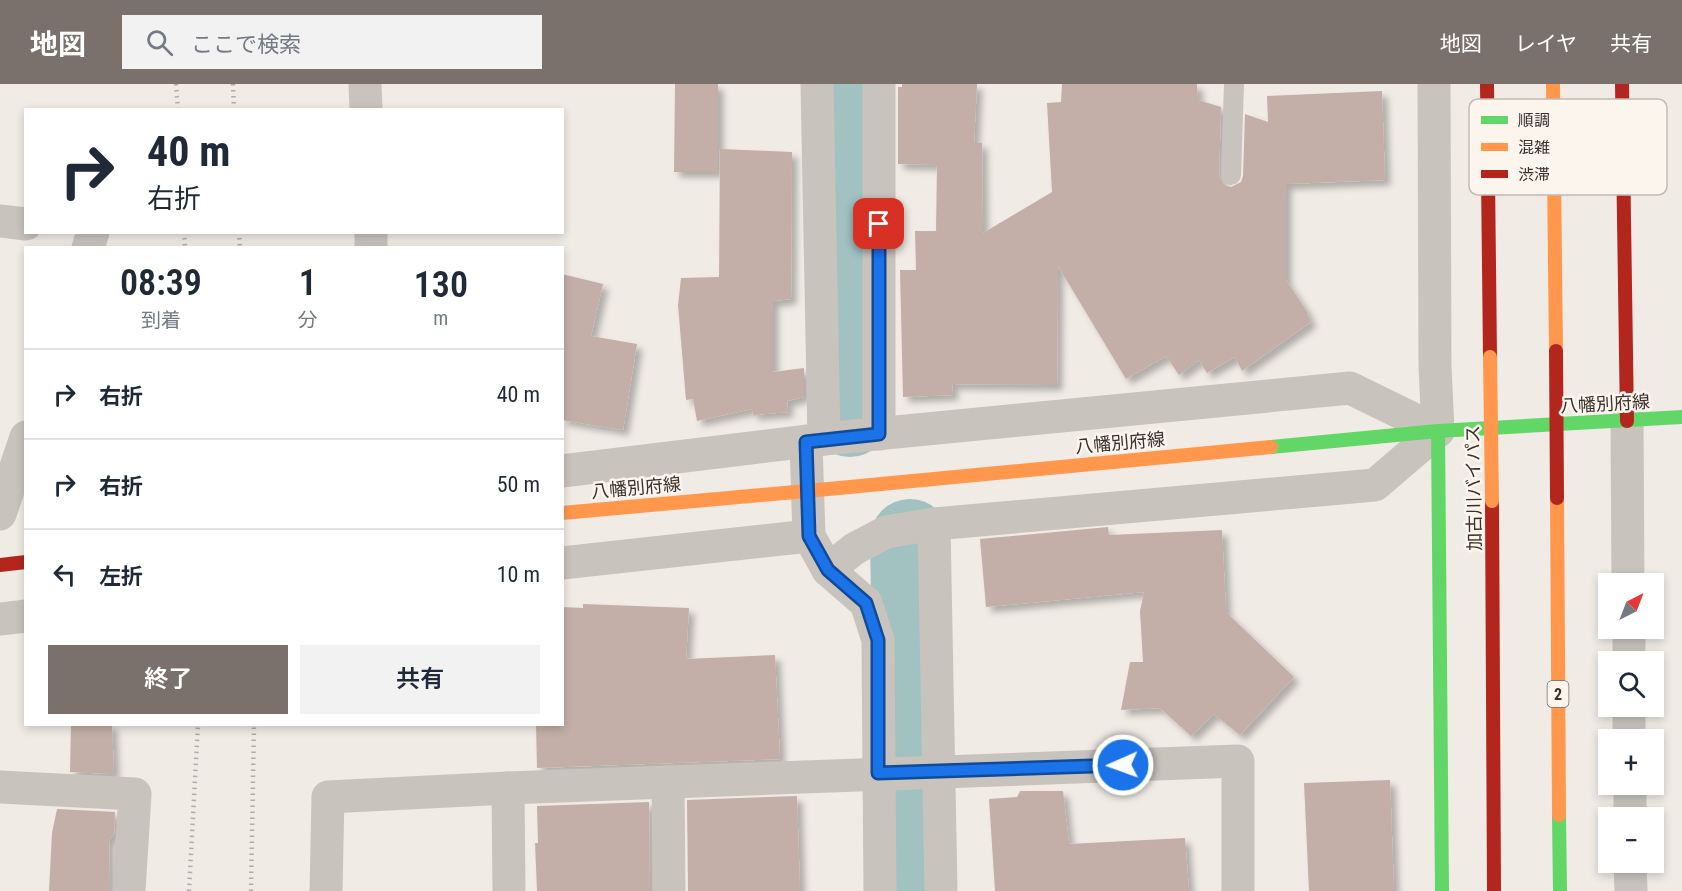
<!DOCTYPE html>
<html lang="ja">
<meta charset="utf-8">
<style>
body{margin:0;font-family:"Roboto Condensed","Noto Sans JP",sans-serif;background:#f2f2f3;color:#1f2937;height:100vh;display:flex;flex-direction:column;font-size:22px;white-space:nowrap}
*{box-sizing:border-box;margin:0}
p{font-size:20px;color:#747a83}
.icon{flex:none;width:33px;height:33px;fill:none;stroke:currentColor;stroke-width:2;stroke-linecap:round;stroke-linejoin:round}
.map{position:relative;flex:1;overflow:hidden}
.details{position:absolute;left:24px;top:162px;width:540px;height:480px;display:flex;flex-direction:column;background:#fff;border-radius:0px;box-shadow:0 3px 9px #0003}
.details>*{flex:none}
.guide{position:absolute;left:24px;top:24px;width:540px;height:126px;border-radius:0px;box-shadow:0 3px 9px #0003;background:#fff;color:#1f2937;overflow:hidden}
.needle{width:39px;rotate:42deg}
.controls{position:absolute;left:1598px;top:489px;display:grid;gap:12px}
.controls a{display:grid;place-items:center;width:66px;height:66px;border-radius:0px;background:#fff;box-shadow:0 3px 9px #0003;font-size:30px}
.pin{position:absolute;display:grid;place-items:center;width:51px;height:51px;color:#fff;margin:-26px;border-radius:12px;box-shadow:0 3px 9px #0006}
.me{position:absolute;width:66px;margin:-33px;rotate:268deg;stroke-linejoin:round;filter:drop-shadow(0 0 4px #0008)}
.turn{display:flex;align-items:center;gap:21px;height:126px;padding:0 24px;font-size:27px}
.turn .icon{width:78px;height:78px;stroke-width:2.5}
.turn b{display:block;font-size:42px;line-height:51px}
.eta{display:flex;justify-content:space-evenly;align-items:center;height:102px;text-align:center}
.eta b{font-size:36px;font-weight:600;line-height:42px}
.button{display:flex;gap:12px;margin-top:auto;padding:12px 24px}
.button a{flex:1;height:69px;border-radius:0px;background:#7a716c;color:#fff;font-size:24px;font-weight:600;line-height:69px;text-align:center}
.button a+a{background:#f2f2f3;color:#1f2937}
ul{padding:0;list-style:none}
li{display:flex;align-items:center;gap:18px;height:90px;padding:0 24px;border-top:2px solid #e0e1e3}
li div{flex:1}
li b{display:block;font-size:22px}
li em{font-style:normal}
header{display:flex;align-items:center;gap:36px;box-sizing:border-box;height:84px;padding:0 30px;background:#7a716c;color:#fff}
header strong{font-size:28px}
nav{display:flex;gap:33px;margin-inline-start:auto;font-size:21px}
.search{width:420px;height:54px;background:#f2f2f3;display:flex;align-items:center;gap:15px;box-sizing:border-box;padding:0 21px;border-radius:0px;color:#747a83;font-size:22px}
.map>svg:first-child{display:block}
.lines{fill:none;stroke-linecap:round;stroke-linejoin:round}
.river{stroke:#a1c2c1;stroke-width:80}
.building{fill:#c3afa7;filter:url(#shadow)}
.lane{stroke:#c9c3be;stroke-width:20}
.street{stroke:#c9c3be;stroke-width:33}
.fast{stroke:#63d668;stroke-width:14}
.slow{stroke:#ff974d;stroke-width:14}
.jam{stroke:#b3261e;stroke-width:14}
.rail{stroke:#b1aca8;stroke-width:4.5;stroke-dasharray:1.5 4.5;stroke-linecap:butt}
.slow-bridge{stroke:#ff974d;stroke-width:14}
.jam-bridge{stroke:#b3261e;stroke-width:14}
.route-casing{stroke:#114b97;stroke-width:15}
.route{stroke:#1a73e8;stroke-width:10}
.labels{text-anchor:middle;stroke-width:5;stroke-linejoin:round;paint-order:stroke}
.shield{fill:#fbf5ee;stroke:#756b66;stroke-width:1.5}
.shield-label{font-size:16px;font-weight:bold;fill:#3b302b}
.street-label{font-size:18px;fill:#3b302b;stroke:#fbf5ee}
.key{fill:#fbf5ee;stroke:#c1bab4;stroke-width:1.5}
.key-label{font-size:16px;fill:#3b302b}
</style>
<header>
<strong>地図</strong>
<div class="search"><svg class="icon" aria-label="search" viewBox="0 0 24 24"><circle cx="10" cy="10" r="6"/><path d="M15 15l6 6"/></svg>ここで検索</div>
<nav><a>地図</a><a>レイヤ</a><a>共有</a></nav>
</header>
<div class="map">
<svg width="1682" height="807" viewBox="0 0 1682 807">
<defs>
<filter id="shadow"><feDropShadow dx="5.5" dy="5.5" stdDeviation="3" flood-color="#0004"/></filter>
</defs>
<rect width="100%" height="100%" fill="#f0ebe5"/>
<g class="lines">
<!-- river -->
<g class="river">
<polyline points="850,0 850,333"/>
<polyline points="910,455 916,807"/>
</g>
</g>
<!-- building -->
<g class="building">
<polygon points="675,0 718,0 718,88 674,88"/>
<polygon points="902,0 977,0 974,59 982,59 983,149 1052,108 1047,19 1061,18 1062,0 1197,0 1198,16 1221,23 1219,91 1224,101 1231,103 1241,98 1243,92 1245,30 1268,38 1267,12 1382,7 1385,96 1286,100 1286,196 1308,229 1307,230 1311,238 1242,287 1235,273 1207,289 1199,276 1179,291 1166,272 1126,295 1058,182 1057,301 952,300 953,311 903,313 900,186 916,186 915,147 936,147 937,81 898,80 898,3 902,3"/>
<polygon points="720,65 792,68 791,215 773,217 773,288 804,284 804,313 787,317 788,328 753,331 752,325 697,337 693,315 686,316 678,221 681,194 719,193"/>
<polygon points="562,190 603,200 591,252 637,260 623,346 562,336"/>
<polygon points="1108,443 1109,451 1222,446 1226,528 1294,593 1240,651 1214,630 1191,652 1160,624 1121,626 1130,578 1143,578 1140,527 1144,508 986,523 980,455"/>
<polygon points="583,520 689,524 686,575 775,571 780,675 537,684 536,640 562,640 562,523 583,524"/>
<polygon points="71,640 112,640 114,690 70,688"/>
<polygon points="1390,696 1394,807 1309,807 1304,699"/>
<polygon points="1020,707 1063,707 1069,760 1185,754 1189,807 995,807 989,715 1017,713"/>
<polygon points="797,712 800,807 688,807 687,716"/>
<polygon points="649,718 650,807 537,807 535,759 538,759 537,722"/>
<polygon points="57,725 115,728 114,751 109,756 110,807 49,807 52,749"/>
</g>
<g class="lines">
<!-- lane -->
<polyline class="lane" points="1231,91 1234,0"/>
<!-- street -->
<g class="street">
<polyline points="365,0 366,26"/>
<polyline points="817,0 824,355"/>
<polyline points="879,0 879,350"/>
<polyline points="1434,0 1435,282 1438,347"/>
<polyline points="0,137 26,140"/>
<polyline points="371,148 371,164"/>
<polyline points="88,164 93,148"/>
<polyline points="1627,337 1628,500"/>
<polyline points="806,358 809,452 828,486 866,519 878,556 880,807"/>
<polyline points="562,387 824,355 1350,304 1438,347"/>
<polyline points="0,430 26,353"/>
<polyline points="934,440 941,807"/>
<polyline points="562,479 809,452"/>
<polyline points="828,486 854,465 886,448 934,440 1375,401 1438,347"/>
<polyline points="0,535 26,532"/>
<polyline points="1629,544 1629,578"/>
<polyline points="1629,622 1629,656"/>
<polyline points="668,698 669,807"/>
<polyline points="1630,700 1630,734"/>
<polyline points="0,703 135,710 129,807"/>
<polyline points="508,704 509,807"/>
<polyline points="1630,778 1631,807"/>
<polyline points="326,807 328,713 508,704 1238,677 1238,807"/>
</g>
<!-- fast -->
<g class="fast">
<polyline points="1438,347 1442,807"/>
<polyline points="1271,363 1438,347 1682,333"/>
<polyline points="1559,731 1560,807"/>
</g>
<!-- slow -->
<g class="slow">
<polyline points="1553,0 1556,267"/>
<polyline points="839,404 1271,363"/>
<polyline points="1557,414 1559,731"/>
</g>
<!-- jam -->
<g class="jam">
<polyline points="1487,0 1490,273"/>
<polyline points="1622,0 1627,337"/>
<polyline points="1492,417 1494,807"/>
<polyline points="0,481 26,478"/>
</g>
<!-- rail -->
<g class="rail">
<polyline points="176,0 178,26"/>
<polyline points="233,0 234,26"/>
<polyline points="184,148 185,164"/>
<polyline points="239,148 240,164"/>
<polyline points="189,807 198,640"/>
<polyline points="251,807 254,640"/>
</g>
<!-- slow-bridge -->
<g class="slow-bridge">
<polyline points="1490,273 1492,417"/>
<polyline points="562,429 839,404"/>
</g>
<!-- jam-bridge -->
<polyline class="jam-bridge" points="1556,267 1557,414"/>
</g>
<g class="lines">
<defs>
<polyline id="route" points="879,140 879,350 806,358 809,452 828,486 866,519 878,556 878,689 1123,681"/>
</defs>
<!-- route casing -->
<use href="#route" class="route-casing"/>
<!-- route -->
<use href="#route" class="route"/>
</g>
<g class="labels">
<!-- shield labels -->
<rect class="shield" x="1547.5" y="597" width="21" height="26" rx="4.5"/>
<g class="shield-label">
<text x="1558" y="616">2</text>
</g>
<!-- street labels -->
<g class="street-label">
<text transform="translate(1605 320) rotate(-3)" y="6">八幡別府線</text>
<text transform="translate(1120 359) rotate(-5)" y="6">八幡別府線</text>
<text transform="translate(636 404) rotate(-5)" y="6">八幡別府線</text>
<text transform="translate(1474 404) rotate(-91)" y="6">加古川バイパス</text>
</g>
</g>
<!-- legend -->
<rect x="1469" y="15" width="198" height="96" rx="9" class="key"/>
<rect x="1481" y="32" width="27" height="8" fill="#63d668"/>
<rect x="1481" y="59" width="27" height="8" fill="#ff974d"/>
<rect x="1481" y="86" width="27" height="8" fill="#b3261e"/>
<g class="key-label">
<text x="1518" y="42">順調</text>
<text x="1518" y="69">混雑</text>
<text x="1518" y="96">渋滞</text>
</g>
</svg>
<div class="controls">
<a><svg class="needle" viewBox="-14 -14 28 28"><path d="M0-13l5 13h-10z" fill="#e53935"/><path d="M0 13l5-13h-10z" fill="#747a83"/></svg></a>
<a><svg class="icon" aria-label="search" viewBox="0 0 24 24"><circle cx="10" cy="10" r="6"/><path d="M15 15l6 6"/></svg></a>
<a>+</a>
<a>−</a>
</div>
<div class="pin" style="left:879px;top:140px;background:#d93025"><svg class="icon" aria-label="arrive" viewBox="0 0 24 24"><path d="M6 21V4h12l-3 4 3 4H6"/></svg></div>
<svg class="me" style="left:1123px;top:681px" viewBox="-20 -20 40 40"><circle r="17" fill="#1a73e8" stroke="#fff" stroke-width="3"/><path d="M0-11L8 9 0 5-8 9z" fill="#fff"/></svg>
<div class="guide">
<div class="turn"><svg class="icon" aria-label="right" viewBox="0 0 24 24"><path d="M7 20v-9h11M14 6l5 5-5 5"/></svg><div><b>40 m</b>右折</div></div>
</div>
<section class="details">
<div class="eta">
<div><b>08:39</b><p>到着</p></div>
<div><b>1</b><p>分</p></div>
<div><b>130</b><p>m</p></div>
</div>
<ul>
<li><svg class="icon" aria-label="right" viewBox="0 0 24 24"><path d="M7 20v-9h11M14 6l5 5-5 5"/></svg><div><b>右折</b></div><em>40 m</em></li>
<li><svg class="icon" aria-label="right" viewBox="0 0 24 24"><path d="M7 20v-9h11M14 6l5 5-5 5"/></svg><div><b>右折</b></div><em>50 m</em></li>
<li><svg class="icon" aria-label="left" viewBox="0 0 24 24"><path d="M17 20v-9H6M10 6l-5 5 5 5"/></svg><div><b>左折</b></div><em>10 m</em></li>
</ul>
<div class="button"><a>終了</a><a>共有</a></div>
</section>
</div>
